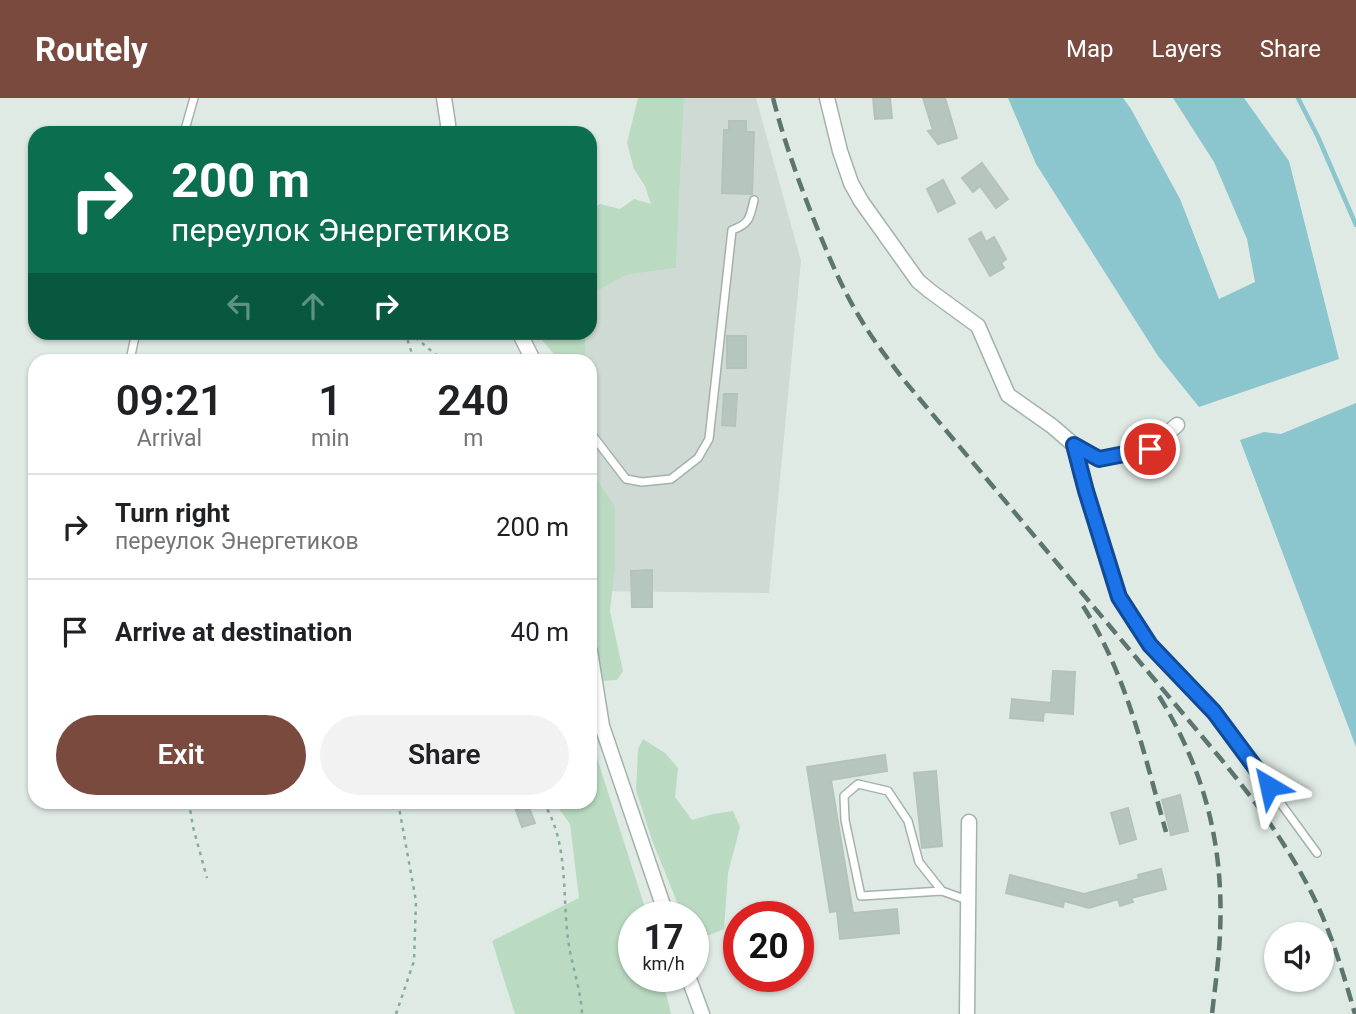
<!DOCTYPE html>
<meta charset="utf-8">
<style>
body{margin:0;font-family:Roboto,sans-serif;background:#f2f2f2;color:#202124;height:100vh;display:flex;flex-direction:column;font-size:26px;white-space:nowrap}
*{box-sizing:border-box;margin:0}
p{font-size:23px;color:#757577}
.icon{flex:none;width:38px;height:38px;fill:none;stroke:currentColor;stroke-width:2;stroke-linecap:round;stroke-linejoin:round}
.map{position:relative;flex:1;overflow:hidden}
.drawer{position:absolute;left:28px;top:256px;width:569px;height:455px;display:flex;flex-direction:column;background:#fff;border-radius:21px;box-shadow:0 2px 5px #0004}
.drawer>*{flex:none}
.guide{position:absolute;left:28px;top:28px;width:569px;height:214px;border-radius:21px;box-shadow:0 2px 5px #0004;background:#0b6e4f;color:#fff;overflow:hidden}
.controls{position:absolute;left:1264px;top:824px;display:grid;gap:14px}
.controls a{display:grid;place-items:center;width:70px;height:70px;border-radius:50%;background:#fff;box-shadow:0 2px 5px #0004;font-size:35px}
.speed{position:absolute;left:618px;top:803px;display:flex;gap:14px;font-size:35px;font-weight:700;text-align:center}
.speed>*{display:grid;place-content:center;width:91px;height:91px;border-radius:50%;background:#fff;box-shadow:0 2px 5px #0004;line-height:1}
.speed small{font-size:18px;font-weight:400}
.speed .limit{border:10px solid #d22;background:#fff;color:#111}
.pin{position:absolute;display:grid;place-items:center;width:60px;height:60px;color:#fff;margin:-30px;border:4px solid #fff;border-radius:50%;box-shadow:0 2px 7px #0007}
.me{position:absolute;width:77px;margin:-38px;rotate:324deg;stroke-linejoin:round;filter:drop-shadow(0 0 5px #0008)}
.turn{display:flex;align-items:center;gap:24px;height:147px;padding:0 28px;font-size:32px}
.turn .icon{width:91px;height:91px;stroke-width:2.5}
.turn b{display:block;font-size:49px;line-height:60px}
.lanes{display:flex;align-items:center;height:66px;padding:0 28px;background:#0003;justify-content:center;gap:35px;direction:ltr}
.lanes .off{opacity:.35}
.eta{display:flex;justify-content:space-evenly;align-items:center;height:119px;text-align:center}
.eta b{font-size:42px;font-weight:600;line-height:49px}
.cta{display:flex;gap:14px;margin-top:auto;padding:14px 28px}
.cta a{flex:1;height:80px;border-radius:42px;background:#7b4a3f;color:#fff;font-size:28px;font-weight:600;line-height:80px;text-align:center}
.cta a+a{background:#f2f2f2;color:#202124}
ul{padding:0;list-style:none}
li{display:flex;align-items:center;gap:21px;height:105px;padding:0 28px;border-top:2px solid #e0e0e0}
li div{flex:1}
li b{display:block;font-size:26px}
li em{font-style:normal}
header{display:flex;align-items:center;gap:42px;box-sizing:border-box;height:98px;padding:0 35px;background:#7b4a3f;color:#fff}
header strong{font-size:33px}
nav{display:flex;gap:38px;margin-inline-start:auto;font-size:24px}
.map>svg:first-child{display:block}
.built{fill:#cfdad4}
.green{fill:#badac2}
.water{fill:#8bc5cd}
.lines{fill:none;stroke-linecap:round;stroke-linejoin:round}
.stream{stroke:#8bc5cd;stroke-width:4.5}
.building{fill:#b6c5be;stroke:#b3c3bc;stroke-width:2}
.lane-casing{stroke:#a3b2ac;stroke-width:10}
.street-casing{stroke:#a3b2ac;stroke-width:17}
.path{stroke:#82ac9e;stroke-width:2.5;stroke-dasharray:3.5 5;stroke-linecap:butt}
.lane{stroke:#fff;stroke-width:7}
.street{stroke:#fff;stroke-width:14}
.rail{stroke:#5c756e;stroke-width:4.5;stroke-dasharray:14 7;stroke-linecap:butt}
.route-casing{stroke:#114b97;stroke-width:18}
.route{stroke:#1a73e8;stroke-width:12}
</style>
<header>
<strong>Routely</strong>
<nav><a>Map</a><a>Layers</a><a>Share</a></nav>
</header>
<div class="map">
<svg width="1356" height="916" viewBox="0 0 1356 916">
<rect width="100%" height="100%" fill="#e0eae5"/>
<!-- built -->
<polygon class="built" points="684,0 756,0 801,163 769,495 590,493 590,262 585,262 585,235 590,234 590,197 626,177 676,170"/>
<!-- green -->
<g class="green">
<polygon points="638,0 684,0 676,170 626,177 590,197 590,113 600,106 620,111 634,101 651,106 645,88 634,71 627,45"/>
<polygon points="536,235 585,235 585,262 559,262"/>
<path d="M590,371C599,383 605,396 615,408V468L610,513L623,573L617,582L600,583L590,523Z"/>
<polygon points="590,638 648,819 634,819 634,878 662,879 671,916 515,916 492,843 579,800 570,726 554,704 590,704"/>
<polygon points="643,641 665,655 678,670 675,699 692,722 713,716 733,713 740,729 728,775 724,831 707,838 693,830 693,819 683,819 652,742 636,692 638,651"/>
</g>
<!-- water -->
<g class="water">
<polygon points="1008,0 1123,0 1131,11 1180,101 1219,201 1255,184 1247,141 1214,64 1173,0 1244,0 1289,63 1339,261 1199,309 1158,258 1036,66"/>
<polygon points="1356,305 1356,649 1240,342 1264,334 1281,336"/>
</g>
<g class="lines">
<!-- stream -->
<polyline class="stream" points="1298,0 1318,39 1356,127"/>
</g>
<!-- building -->
<g class="building">
<polygon points="873,0 890,0 892,20 875,21"/>
<polygon points="923,0 945,0 957,40 938,46 928,33 933,32"/>
<polygon points="729,23 746,23 746,34 754,34 752,96 722,95 724,32 729,32"/>
<polygon points="982,65 1008,101 996,110 980,88 973,94 962,80"/>
<polygon points="943,82 955,105 938,114 927,91"/>
<polygon points="981,134 986,144 994,139 1006,161 1001,165 1004,170 990,178 969,141"/>
<rect x="727" y="238" width="19" height="32"/>
<polygon points="724,296 737,296 735,328 722,327"/>
<polygon points="652,472 652,509 632,509 631,473"/>
<polygon points="1053,573 1075,574 1073,616 1044,614 1043,623 1010,620 1012,601 1051,605"/>
<polygon points="885,657 887,673 831,682 853,815 897,811 899,835 840,841 837,813 830,814 807,669"/>
<polygon points="936,673 942,748 922,750 914,675"/>
<polygon points="1180,697 1188,733 1171,737 1162,702"/>
<polygon points="513,704 527,704 535,725 522,729"/>
<polygon points="1128,710 1136,741 1120,746 1111,715"/>
<polygon points="1161,771 1166,791 1131,800 1133,804 1120,808 1118,801 1089,810 1064,803 1063,809 1006,795 1010,777 1084,796 1139,781 1138,777"/>
</g>
<g class="lines">
<defs>
<g id="lane">
<polyline points="184,35 194,0"/>
<polyline points="130,262 136,234"/>
<path d="M590,334L626,381L642,384L671,381L698,360L709,341L732,132C750,126 750,119 754,102"/>
<polyline points="1074,348 1086,393 1120,499 1150,547 1214,614 1317,755"/>
<polyline points="942,793 919,764 908,723 888,693 858,686 844,698 845,722 861,798 942,793 967,802"/>
</g>
<g id="street">
<polyline points="444,0 448,26 448,35"/>
<polyline points="827,0 840,53 851,85 861,103 918,183 930,193 978,228 1008,297 1052,328 1074,347 1099,361 1150,351 1177,327"/>
<polyline points="519,234 533,262"/>
<polyline points="590,553 602,628 667,819"/>
<polyline points="688,878 702,916"/>
<polyline points="967,916 969,724"/>
</g>
</defs>
<!-- lane casing -->
<use href="#lane" class="lane-casing"/>
<!-- street casing -->
<use href="#street" class="street-casing"/>
<!-- path -->
<g class="path">
<polyline points="405,234 414,262"/>
<polyline points="409,234 442,262"/>
<polyline points="189,704 193,729 207,780"/>
<path d="M543,704C569,744 562,796 568,841C571,866 581,891 582,916"/>
<polyline points="396,916 414,863 416,803 398,704"/>
</g>
<!-- lane -->
<use href="#lane" class="lane"/>
<!-- street -->
<use href="#street" class="street"/>
<!-- rail -->
<g class="rail">
<path d="M773,0C785,47 802,93 820,137C832,166 844,194 860,220C873,242 888,261 903,281L1221,661C1257,705 1291,752 1316,804C1333,840 1344,878 1355,916"/>
<path d="M1083,508C1127,577 1144,656 1166,734"/>
<path d="M1159,598C1205,673 1224,748 1220,835C1219,862 1215,889 1212,916"/>
</g>
</g>
<g class="lines">
<defs>
<polyline id="route" points="1150,351 1099,361 1074,347 1086,393 1119,499 1150,547 1214,614 1269,688"/>
</defs>
<!-- route casing -->
<use href="#route" class="route-casing"/>
<!-- route -->
<use href="#route" class="route"/>
</g>
</svg>
<div class="controls">
<a><svg class="icon" aria-label="sound" viewBox="0 0 24 24"><path d="M4 9h4l5-4v14l-5-4H4zM17 9q2 3 0 6"/></svg></a>
</div>
<div class="speed"><div>17<small>km/h</small></div><div class="limit">20</div></div>
<div class="pin" style="left:1150px;top:351px;background:#d93025"><svg class="icon" aria-label="arrive" viewBox="0 0 24 24"><path d="M6 21V4h12l-3 4 3 4H6"/></svg></div>
<svg class="me" style="left:1269px;top:688px" viewBox="-20 -20 40 40"><path d="M0-17L14 15 0 8-14 15z" fill="#1a73e8" stroke="#fff" stroke-width="4"/></svg>
<div class="guide">
<div class="turn"><svg class="icon" aria-label="right" viewBox="0 0 24 24"><path d="M7 20v-9h11M14 6l5 5-5 5"/></svg><div><b>200 m</b>переулок Энергетиков</div></div>
<div class="lanes"><svg class="icon off" aria-label="left" viewBox="0 0 24 24"><path d="M17 20v-9H6M10 6l-5 5 5 5"/></svg><svg class="icon off" aria-label="ahead" viewBox="0 0 24 24"><path d="M12 20V5M6 11l6-6 6 6"/></svg><svg class="icon" aria-label="right" viewBox="0 0 24 24"><path d="M7 20v-9h11M14 6l5 5-5 5"/></svg></div>
</div>
<section class="drawer">
<div class="eta">
<div><b>09:21</b><p>Arrival</p></div>
<div><b>1</b><p>min</p></div>
<div><b>240</b><p>m</p></div>
</div>
<ul>
<li><svg class="icon" aria-label="right" viewBox="0 0 24 24"><path d="M7 20v-9h11M14 6l5 5-5 5"/></svg><div><b>Turn right</b><p>переулок Энергетиков</p></div><em>200 m</em></li>
<li><svg class="icon" aria-label="arrive" viewBox="0 0 24 24"><path d="M6 21V4h12l-3 4 3 4H6"/></svg><div><b>Arrive at destination</b></div><em>40 m</em></li>
</ul>
<div class="cta"><a>Exit</a><a>Share</a></div>
</section>
</div>
